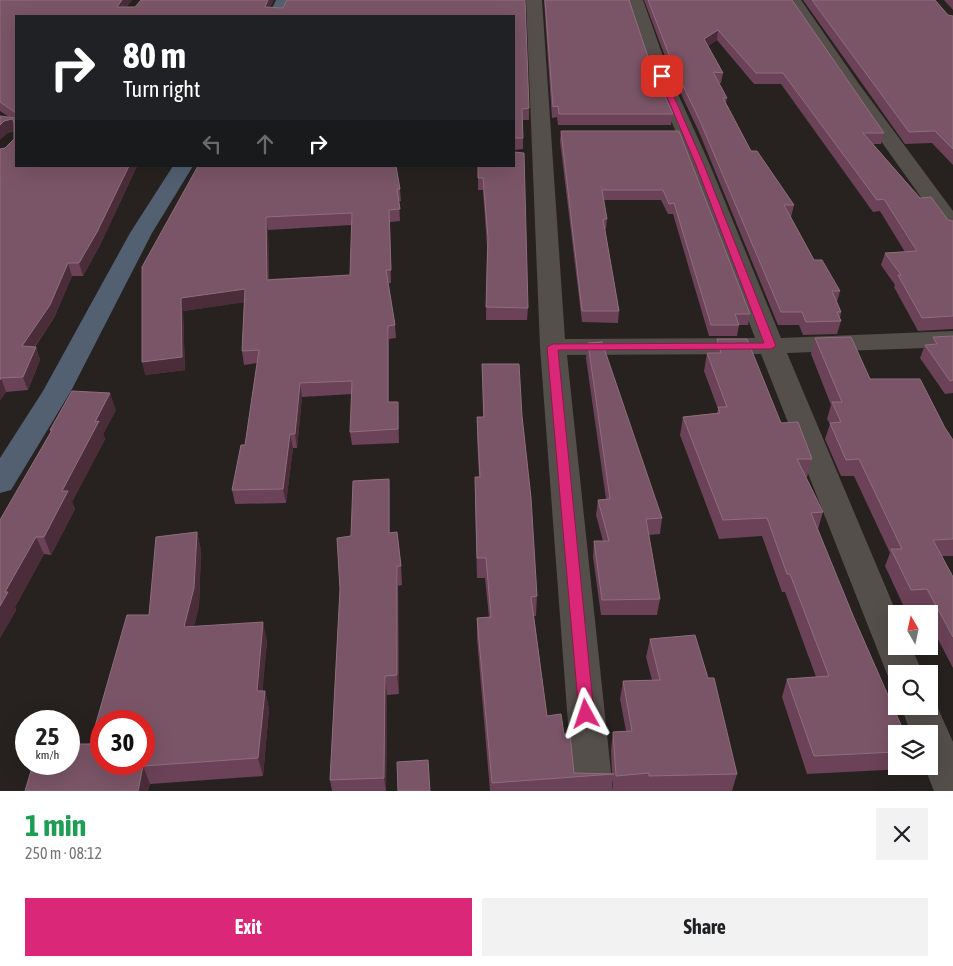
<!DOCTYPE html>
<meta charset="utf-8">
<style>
body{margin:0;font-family:"Asap Condensed",sans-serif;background:#f2f2f2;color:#202124;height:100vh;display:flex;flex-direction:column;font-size:19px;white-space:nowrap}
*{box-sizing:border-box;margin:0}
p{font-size:16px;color:#757577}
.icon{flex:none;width:28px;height:28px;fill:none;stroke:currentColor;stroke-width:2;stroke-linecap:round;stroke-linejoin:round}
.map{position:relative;height:791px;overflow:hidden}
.sheet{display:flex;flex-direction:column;background:#fff;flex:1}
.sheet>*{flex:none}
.guide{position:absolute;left:15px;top:15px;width:500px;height:152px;border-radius:0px;box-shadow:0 5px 20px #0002;background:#202124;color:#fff;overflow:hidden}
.needle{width:32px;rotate:351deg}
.controls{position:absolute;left:888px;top:605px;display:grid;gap:10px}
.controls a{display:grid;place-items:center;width:50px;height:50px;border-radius:0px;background:#fff;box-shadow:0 5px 20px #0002;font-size:25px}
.speed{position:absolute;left:15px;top:710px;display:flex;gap:10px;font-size:25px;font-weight:700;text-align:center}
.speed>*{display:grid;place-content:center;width:65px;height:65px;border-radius:50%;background:#fff;box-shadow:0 5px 20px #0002;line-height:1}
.speed small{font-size:12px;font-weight:400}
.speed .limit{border:8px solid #d22;background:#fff;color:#111}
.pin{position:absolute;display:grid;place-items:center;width:42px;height:42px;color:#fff;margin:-21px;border-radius:10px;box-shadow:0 2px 8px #0006}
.me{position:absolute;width:55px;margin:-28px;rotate:355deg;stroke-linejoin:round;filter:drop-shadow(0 0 4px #0008)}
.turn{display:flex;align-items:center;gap:18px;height:105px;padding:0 25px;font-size:22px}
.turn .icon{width:65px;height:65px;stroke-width:2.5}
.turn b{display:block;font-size:35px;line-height:42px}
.lanes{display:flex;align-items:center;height:48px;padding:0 25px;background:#0003;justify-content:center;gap:25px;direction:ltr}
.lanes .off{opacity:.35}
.round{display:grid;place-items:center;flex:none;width:52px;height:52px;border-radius:0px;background:#f2f2f2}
.headline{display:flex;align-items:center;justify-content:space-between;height:85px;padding:0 25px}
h1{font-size:30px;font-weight:700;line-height:38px;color:#1e9e55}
.button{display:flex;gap:10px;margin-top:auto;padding:10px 25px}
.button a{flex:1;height:58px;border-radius:0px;background:#db2777;color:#fff;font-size:20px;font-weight:700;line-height:58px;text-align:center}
.button a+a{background:#f2f2f2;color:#202124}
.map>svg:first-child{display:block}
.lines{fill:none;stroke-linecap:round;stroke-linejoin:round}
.street{fill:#544f4b;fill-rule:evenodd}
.secondary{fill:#526072;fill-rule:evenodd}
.wall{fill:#6b4257;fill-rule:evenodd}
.shaded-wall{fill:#4a2d39}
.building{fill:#7a5567;stroke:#8e6e7c;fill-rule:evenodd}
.route{fill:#db2777;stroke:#8e194d}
</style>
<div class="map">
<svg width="953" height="791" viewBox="0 0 953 791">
<rect width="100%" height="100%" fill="#27221f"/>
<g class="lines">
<!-- street -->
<g class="street">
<polygon points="526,0 542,0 565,339 755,338 690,165 652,76 627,0 643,0 670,76 710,165 781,338 953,331 953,347 787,353 897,614 896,646 911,646 923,674 896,674 896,686 892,685 887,674 761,354 567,355 613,791 573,791 540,347"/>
<polygon points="785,0 801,0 859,84 953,211 953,233 945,231 846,92"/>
<polygon points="929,693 932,695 953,742 953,791 934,791 924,766 929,766 929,734 911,734 901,706 929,706"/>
</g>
<!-- secondary -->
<g class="secondary">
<polygon points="276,0 292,0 284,16 268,16"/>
<polygon points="173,166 193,166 152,233 71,391 11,490 0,493 0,458 43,391 130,233"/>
</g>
</g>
<!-- wall -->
<g class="wall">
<polygon points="0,0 132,0 126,7 271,7 283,8 525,0 529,108 529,120 523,120 523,149 514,150 514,16 16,16 16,166 137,166 100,245 83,276 72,276 54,318 35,347 36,347 40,360 28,390 6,392 0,400 0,149 5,148 14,139 14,131 8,133 9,117 0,111"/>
<polygon points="544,0 629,0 651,66 673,114 671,125 558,125 557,117 552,118"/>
<polygon points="644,0 792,0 884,133 881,144 873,144 920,198 948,220 953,221 953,329 918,331 894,287 895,285 881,265 885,253 905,252 880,211 873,212 781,84 754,84 717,40 708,46 723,73 721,83 719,83 727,98 726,103 751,151 794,205 791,217 814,260 840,291 837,302 841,312 840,318 841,321 837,334 803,335 799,325 778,325 699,132 672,75"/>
<polygon points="803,0 935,0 948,15 953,16 953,165 932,143 905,144"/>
<polygon points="944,0 953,0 953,10"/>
<polygon points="561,131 679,131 750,314 748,325 739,325 737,336 709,336 673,214 668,214 661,200 603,200 607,219 606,229 605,229 619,311 618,323 582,322 560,141"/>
<path d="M198,166L400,189L401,201H399L400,221L390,222L391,283H388L395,325L396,338L389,339V402H398L399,443L352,445L350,432L352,394L302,397L297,448H293L286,503L235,504L232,490L245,445L257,363L244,365L242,351L244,302L183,311L185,370L145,375ZM352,225L350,275L269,279L268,230Z"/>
<polygon points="478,166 514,166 528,308 527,320 486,320 487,247 483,190 478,190"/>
<polygon points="953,336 953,393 945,394 920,358 925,345 930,344 933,337"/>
<polygon points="815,338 870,379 945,428 953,440 953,556 942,556 953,577 953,668 929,622 929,614 924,614 920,606 904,607 885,566 890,553 854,476 841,476 825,439 830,424 827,419 831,405 811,354"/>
<polygon points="717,339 781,423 812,459 807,477 806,477 823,512 818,529 896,734 896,766 906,766 904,769 807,774 782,697 787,679 816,677 785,592 782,592 762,536 719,539 680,435 683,417 717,413 718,409 704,371 707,353 715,353"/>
<polygon points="588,343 662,518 660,534 649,535 660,599 657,615 601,615 593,557 594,541 603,541 596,515 598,500 606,499 586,358"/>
<polygon points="482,364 522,416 537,596 536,616 534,616 547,716 564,734 574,773 612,774 611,750 613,732 626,731 620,699 623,681 652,680 646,657 650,639 708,678 737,774 732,791 613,791 613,780 611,791 490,791 477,638 477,618 489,617 485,578 477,578 475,497 475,477 479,477 477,436 477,417 483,417"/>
<polygon points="116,410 103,434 105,439 72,502 75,509 51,555 44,554 15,607 16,610 0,638 0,520 51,433 50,430"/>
<polygon points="389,479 390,499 390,532 401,566 402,585 398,586 399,694 387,695 386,791 332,791 330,780 340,589 351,536"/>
<polygon points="197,532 201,551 199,606 194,626 267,641 262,691 265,691 269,709 263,776 150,784 148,791 25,791 90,744 149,615"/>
</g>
<!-- shaded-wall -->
<g class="shaded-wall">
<polygon points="122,0 132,0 120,16 117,7"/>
<polygon points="268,0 274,0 266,16 265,7"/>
<polygon points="718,30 717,40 703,49 704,39"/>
<polygon points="12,119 15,130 8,133 0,140 0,125 4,121"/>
<polygon points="129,166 137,166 100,245 83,276 79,263"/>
<polygon points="266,217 268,230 269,292 267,280"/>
<polygon points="68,263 72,276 54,318 26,359 22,346"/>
<polygon points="245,289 247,302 183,311 185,370 145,375 142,362 181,298"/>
<polygon points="388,326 389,339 389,416 388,402"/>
<polygon points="36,347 40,360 28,390 23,377"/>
<polygon points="1,378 6,392 0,400 0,380"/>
<polygon points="300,383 302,397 297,448 295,434"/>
<polygon points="110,393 116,410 103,434 105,439 72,502 75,509 51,555 44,537 62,491 95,422"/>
<polygon points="290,434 293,448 286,503 283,489"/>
<polygon points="389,479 390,499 390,552 389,533"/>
<polygon points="197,532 201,551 199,606 189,646 184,627"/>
<polygon points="36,537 44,554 15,607 16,610 0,638 0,606 5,592"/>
<polygon points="397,566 398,586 399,694 397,675"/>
<polygon points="263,622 267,641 261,710 257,691"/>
<polygon points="385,676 387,695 386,791 384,778"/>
<polygon points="265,691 269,709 263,776 258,758"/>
<polygon points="143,766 150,784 148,791 138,791"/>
</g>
<!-- building -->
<g class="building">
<polygon points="0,0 122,0 117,7 135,7 141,0 268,0 265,7 283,8 287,0 525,0 529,108 522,109 523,138 514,138 514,16 16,16 16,113 0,102"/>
<polygon points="545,0 629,0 651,66 673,114 559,114 558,106 553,107"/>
<polygon points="648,0 792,0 884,133 863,133 920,198 931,197 948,220 953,221 953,316 922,318 898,275 901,275 885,253 917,251 884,199 877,200 783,73 756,73 718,30 704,39 723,73 713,72 727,98 723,98 751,151 757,151 794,205 784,205 814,260 822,260 840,291 832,291 841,312 837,312 841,321 806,322 802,312 781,312 700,121 673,65"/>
<polygon points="812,0 935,0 948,15 953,16 953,149 935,131 909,132"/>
<polygon points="0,116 16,118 16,166 129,166 97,232 79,263 68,263 50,305 22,346 36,347 23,377 1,378 0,380 0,149 5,148 14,139 14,121 12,119 4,121 0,125"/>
<polygon points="561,131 679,131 750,314 735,314 739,325 711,325 674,203 669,204 663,190 602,190 607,219 603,219 619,311 582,311"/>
<polygon points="514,152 524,153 528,308 486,307 488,237 483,178 478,178 478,166 514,166"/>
<path d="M198,166H396L400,189H397L400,209L389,210L391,270H386L395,325L388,326V402H398V429L350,432L352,381L300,383L295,434H290L283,489L232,490L241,445H245L259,350L242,351L245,289L181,298L182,357L142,362V267ZM352,213L350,275L267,280L266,217Z"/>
<polygon points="953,336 953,380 950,381 925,345 937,344 933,337"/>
<polygon points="851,337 870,379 920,379 945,428 953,440 953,539 933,540 953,577 953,637 927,589 911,590 891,549 902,549 859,459 846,460 830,423 841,422 832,402 842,402 815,338"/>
<polygon points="717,339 747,339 781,423 798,422 812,459 797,459 823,512 811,513 854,618 905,734 896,734 896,752 814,756 787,679 829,676 790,574 787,574 767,518 723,520 683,417 720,413 718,407 727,407 707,353 721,353"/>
<polygon points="602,342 662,518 646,519 660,599 602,600 594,541 609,541 598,500 610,499 588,343"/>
<polygon points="482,364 519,364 522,416 531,498 537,596 531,597 547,716 561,714 564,734 570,734 574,773 614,774 492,783 477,618 491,617 486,558 477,558 475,477 480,477 477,417 484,417"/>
<polygon points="72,391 110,393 95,422 99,421 62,491 68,491 44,537 36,537 5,592 8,592 0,606 0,520 52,430 50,430"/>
<polygon points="389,479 389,533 397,532 401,566 397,566 397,675 385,676 384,778 330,780 340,589 337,538 351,536 353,481"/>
<path d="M197,532L194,588L184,627L263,622L257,691H265L258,758L143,766L138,791H25L33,764H69V744H90L127,615H149L156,537ZM101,721H144V764H101Z"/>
<polygon points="695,635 708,678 714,678 737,774 649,776 649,773 616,776 613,732 632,731 623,681 660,680 650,639"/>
<polygon points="428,760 430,791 398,791 397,762"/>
</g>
<!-- route -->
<polygon class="route" points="662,74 665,76 704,165 776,346 771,349 558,350 594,714 592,719 586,721 581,719 579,714 547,347 553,344 764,343 696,165 658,76"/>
</svg>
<div class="controls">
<a><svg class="needle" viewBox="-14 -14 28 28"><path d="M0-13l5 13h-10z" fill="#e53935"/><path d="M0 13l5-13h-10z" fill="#757577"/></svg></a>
<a><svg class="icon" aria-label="search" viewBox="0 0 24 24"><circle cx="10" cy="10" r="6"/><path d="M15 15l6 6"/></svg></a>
<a><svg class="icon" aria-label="layers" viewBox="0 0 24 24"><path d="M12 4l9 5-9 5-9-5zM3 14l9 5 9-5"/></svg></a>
</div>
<div class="speed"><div>25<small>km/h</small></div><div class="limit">30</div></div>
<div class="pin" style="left:662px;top:76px;background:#d93025"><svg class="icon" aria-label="arrive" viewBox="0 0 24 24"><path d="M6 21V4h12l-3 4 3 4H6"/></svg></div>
<svg class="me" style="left:586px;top:714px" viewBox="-20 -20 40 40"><path d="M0-17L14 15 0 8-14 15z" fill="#db2777" stroke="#fff" stroke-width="4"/></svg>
<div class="guide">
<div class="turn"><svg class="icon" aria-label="right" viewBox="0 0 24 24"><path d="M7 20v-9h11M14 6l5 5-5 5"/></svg><div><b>80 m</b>Turn right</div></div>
<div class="lanes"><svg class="icon off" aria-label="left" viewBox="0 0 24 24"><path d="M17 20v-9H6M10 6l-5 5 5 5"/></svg><svg class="icon off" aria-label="ahead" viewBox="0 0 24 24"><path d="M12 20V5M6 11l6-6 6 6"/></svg><svg class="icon" aria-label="right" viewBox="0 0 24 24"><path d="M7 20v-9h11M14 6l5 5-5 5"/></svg></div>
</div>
</div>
<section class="sheet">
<div class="headline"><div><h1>1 min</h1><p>250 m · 08:12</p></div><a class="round"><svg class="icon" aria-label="close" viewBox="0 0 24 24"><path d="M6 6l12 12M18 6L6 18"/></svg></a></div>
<div class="button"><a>Exit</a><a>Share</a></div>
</section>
